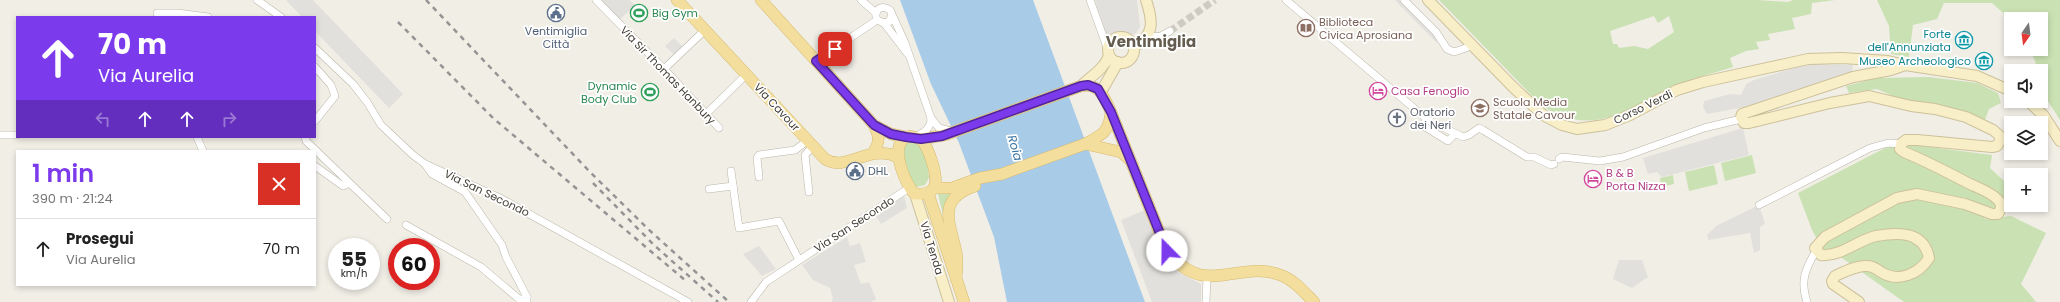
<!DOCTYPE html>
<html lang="it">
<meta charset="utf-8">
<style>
body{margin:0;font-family:Poppins,sans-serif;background:#f6f6f6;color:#222;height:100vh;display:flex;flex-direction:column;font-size:15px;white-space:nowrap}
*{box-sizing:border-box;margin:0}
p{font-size:13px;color:#767676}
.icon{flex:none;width:22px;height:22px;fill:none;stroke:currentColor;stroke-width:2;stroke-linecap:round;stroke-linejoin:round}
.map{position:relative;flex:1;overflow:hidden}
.details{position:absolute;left:16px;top:150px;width:300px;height:136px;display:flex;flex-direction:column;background:#fff;border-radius:0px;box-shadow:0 2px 6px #0003}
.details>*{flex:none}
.top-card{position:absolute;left:16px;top:16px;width:300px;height:122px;border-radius:0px;box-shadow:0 2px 6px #0003;background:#7c3aed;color:#fff;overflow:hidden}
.needle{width:26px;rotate:194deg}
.controls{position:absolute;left:2004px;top:12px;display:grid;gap:8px}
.controls a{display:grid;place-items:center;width:44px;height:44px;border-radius:0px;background:#fff;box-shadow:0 2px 6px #0003;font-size:20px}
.speed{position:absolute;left:328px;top:238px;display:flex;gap:8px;font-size:20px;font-weight:700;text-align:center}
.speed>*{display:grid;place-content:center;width:52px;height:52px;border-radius:50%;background:#fff;box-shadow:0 2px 6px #0003;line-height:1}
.speed small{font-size:10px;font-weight:400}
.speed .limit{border:6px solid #d22;background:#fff;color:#111}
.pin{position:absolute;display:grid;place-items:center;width:34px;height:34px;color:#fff;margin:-17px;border-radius:8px;box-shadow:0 2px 6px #0006}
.me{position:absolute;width:44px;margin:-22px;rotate:338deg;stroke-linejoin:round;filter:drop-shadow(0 0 3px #0008)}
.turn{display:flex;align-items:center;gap:14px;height:84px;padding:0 16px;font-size:18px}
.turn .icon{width:52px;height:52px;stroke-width:2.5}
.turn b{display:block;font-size:28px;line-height:34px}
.lanes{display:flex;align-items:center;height:38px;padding:0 16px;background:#0003;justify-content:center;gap:20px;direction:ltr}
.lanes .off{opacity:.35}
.round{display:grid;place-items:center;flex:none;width:42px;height:42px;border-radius:0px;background:#f6f6f6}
.overview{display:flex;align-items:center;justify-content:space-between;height:68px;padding:0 16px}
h1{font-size:24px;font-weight:600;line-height:30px;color:#7c3aed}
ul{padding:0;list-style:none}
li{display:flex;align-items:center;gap:12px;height:60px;padding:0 16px;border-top:1px solid #e0e0e0}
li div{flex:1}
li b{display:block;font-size:15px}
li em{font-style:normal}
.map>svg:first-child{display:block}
.green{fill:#cae1b3;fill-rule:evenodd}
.parking{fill:#e2e0dd}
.water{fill:#a8cbe8}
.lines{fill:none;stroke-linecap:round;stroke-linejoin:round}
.street-tunnel{stroke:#cecbc3;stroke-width:7;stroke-dasharray:7 3.5;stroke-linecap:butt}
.street-casing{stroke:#bbb6a9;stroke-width:8}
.secondary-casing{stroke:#ccc19a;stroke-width:12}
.primary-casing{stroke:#d6bb6f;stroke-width:12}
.street{stroke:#fff;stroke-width:7}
.secondary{stroke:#f8efc8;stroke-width:10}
.primary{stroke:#f3de9d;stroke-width:11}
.rail{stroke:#949494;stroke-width:2.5;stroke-dasharray:5 5;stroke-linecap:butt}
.route-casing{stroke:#51269a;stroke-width:10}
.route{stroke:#7c3aed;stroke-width:7}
.labels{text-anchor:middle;stroke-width:3.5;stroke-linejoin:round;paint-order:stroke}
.leisure-label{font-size:11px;fill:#27864d;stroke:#fff;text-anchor:start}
.education-label{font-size:11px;fill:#785e54;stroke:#fff;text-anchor:start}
.service-label{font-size:11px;fill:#4e5e75;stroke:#fff}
.culture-label{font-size:11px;fill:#0d838f;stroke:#fff;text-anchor:end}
.street-label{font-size:11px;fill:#433e36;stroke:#fff}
.hotel-label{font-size:11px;fill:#b23c85;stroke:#fff;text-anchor:start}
.worship-label{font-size:11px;fill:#5b616d;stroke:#fff;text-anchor:start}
.water-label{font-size:12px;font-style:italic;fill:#3b73a2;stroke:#fff}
.district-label{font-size:15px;font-weight:bold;fill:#645c4e;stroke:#fff}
</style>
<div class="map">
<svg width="2060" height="302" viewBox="0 0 2060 302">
<rect width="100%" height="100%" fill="#f1eee6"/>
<!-- green -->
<g class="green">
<path d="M1439,0H1757L1788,2L1793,0H1835L1812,3L1811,14L1792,18L1795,29L1768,34L1770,40L1756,42L1759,49L1746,51L1730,58L1733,67C1712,74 1691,78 1672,88C1626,110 1592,138 1542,106ZM1654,16L1658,23L1669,16L1674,32L1648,49L1634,46L1619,48L1617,44H1613L1610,31Z"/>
<polygon points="1877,0 2060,0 2060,120 2046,98 2041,96 2041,71 2029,71 2036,63 2029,49 2041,49 2041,19 2011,20 1992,3 1944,3 1937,19 1913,25 1909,57 1891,54 1889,26"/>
<polygon points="1929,77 1977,83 1998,93 2001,103 1989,109 1985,120 1967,112 1941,105 1907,102 1877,89 1849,93 1846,86 1877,78"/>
<path d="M913,142C926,146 928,165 929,178L925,185L917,187L914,186C908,173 898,156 907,143Z"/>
<polygon points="1905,144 1992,155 1990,168 2004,181 2008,202 1984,219 2011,216 2046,233 2021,284 2036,302 1904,302 1842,258 1822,248 1812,230 1798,193 1885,148"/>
<polygon points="1752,155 1756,173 1725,181 1721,163"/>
<polygon points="1714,165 1718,184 1689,191 1685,172"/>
<polygon points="1673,175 1674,184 1661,187 1660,178"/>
<polygon points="963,186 944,219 938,194"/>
</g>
<!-- parking -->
<g class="parking">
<polygon points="286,0 313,0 403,94 389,108 315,31 315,17 302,17"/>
<polygon points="596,0 629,0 635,5 617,22"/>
<polygon points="1095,0 1137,0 1140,27 1135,34 1107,37"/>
<polygon points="1395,0 1401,0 1439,40 1436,42"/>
<polygon points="674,38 685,49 676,57 665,46"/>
<polygon points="1816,64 1853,65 1851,75 1761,104 1707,114 1703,107 1704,101 1730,94 1741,95 1746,84 1754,80 1797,67"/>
<polygon points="1743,128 1749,155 1662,177 1657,172 1648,174 1643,158"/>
<polygon points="904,196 907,208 881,224 875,215"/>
<polygon points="1759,205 1765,224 1760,227 1760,250 1754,253 1750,233 1708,240 1707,235 1716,226"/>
<polygon points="1145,210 1161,251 1178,272 1201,284 1201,302 1152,302 1121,220"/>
<polygon points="847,237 850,246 860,243 866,262 854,265 861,284 869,282 876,299 871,302 831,302 833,299 830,288 813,280 802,265"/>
<polygon points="759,246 776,269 762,276 743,254"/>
<polygon points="1619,260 1642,260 1648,277 1632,288 1613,279"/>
</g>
<!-- water -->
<polygon class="water" points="900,0 1033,0 1145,302 1007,302 994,237 959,143 931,84"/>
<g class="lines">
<!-- street-tunnel -->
<polyline class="street-tunnel" points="1170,31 1215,0"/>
<defs>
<g id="street">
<polyline points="257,0 281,17"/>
<polyline points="596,0 664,69 719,128"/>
<polyline points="861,0 876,13"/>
<polyline points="1090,0 1108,50"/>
<polyline points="1286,0 1428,120 1463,137 1469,135 1479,128 1483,130 1527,157 1534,157 1551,165 1554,164"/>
<polyline points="1404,0 1436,32 1447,49 1454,52 1466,48 1471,45"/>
<polyline points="157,13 177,13 208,17"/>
<path d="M892,15L889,22L884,23L877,20C873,10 881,4 890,10L905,43L931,118L939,128L951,131"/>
<polyline points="884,23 907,53"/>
<polyline points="1148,37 1161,36 1170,31"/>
<polyline points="315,48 353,84 367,102 381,125 413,155 425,164 502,199 688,302"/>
<polyline points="816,61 877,20"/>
<polyline points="315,67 331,85 335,96 315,121"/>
<polyline points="664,69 705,30"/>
<polyline points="706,114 747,74"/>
<polyline points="1428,120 1422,125 1448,141 1455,134"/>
<polyline points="0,135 17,135"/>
<polyline points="197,137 203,151"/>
<polyline points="305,137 306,141 387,219"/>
<path d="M915,137C924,132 931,129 931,118"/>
<polyline points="1559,159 1562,157 1600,161 1623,157 1704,128 1741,119"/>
<polyline points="425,164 432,174 465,192 502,245 506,257 527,297 527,302"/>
<polyline points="315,166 343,186 346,185 346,181"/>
<polyline points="731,171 739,228 779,221 799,260"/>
<polyline points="759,177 757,158 759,155 795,150 808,140"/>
<polyline points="709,189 733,186"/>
<polyline points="809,192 805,155 813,146"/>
<polyline points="1759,205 1870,148 1888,143 1901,144"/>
<polyline points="406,225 481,267 519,299 525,299 527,297"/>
<polyline points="751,302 766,282 909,188"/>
<polyline points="1206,302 1207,277"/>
<path d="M1807,302C1800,282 1805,269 1816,251"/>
</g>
<g id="secondary">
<polyline points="1428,0 1513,87 1543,115 1562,125 1577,129 1605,125 1630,115 1677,90 1703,82 1808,59 1842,58 1888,61 1905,65 1977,76 2011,91"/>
<circle cx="1121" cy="50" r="13"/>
<path d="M1134,47C1155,35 1153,21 1146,0"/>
<path d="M1081,86C1091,76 1103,70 1109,56"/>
<polyline points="1101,92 1118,62"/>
<polyline points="2028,101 2044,116 2060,141"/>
<polyline points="915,194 949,302"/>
<path d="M1859,302L1833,284L1832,281L1835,276C1844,272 1857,265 1867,266C1874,266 1876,269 1881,272C1898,283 1919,274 1929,258C1924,231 1898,232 1876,236C1858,240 1840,257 1821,255L1815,248L1825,237L1897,198L1917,194L1965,204L1992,214H1998C2001,209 2003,205 1998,200C1991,192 1978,188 1968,183C1947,172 1926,161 1904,152L1900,149L1901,144L1906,140H1917L1992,147L1997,146L2000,141V136L1993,130L1966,117L1935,109L1911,106L1869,96L1830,103L1749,123H1744L1741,117L1742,114L1853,77L1891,70L1905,65"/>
</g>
<g id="primary">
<path d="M677,0L825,159C846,173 868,143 898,157"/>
<polyline points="761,0 874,125 891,134 906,137"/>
<path d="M910,136L921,139C928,147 941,180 933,189C928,195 921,194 915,194L912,191C904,179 887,141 910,136Z"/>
<path d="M921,139L945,135L1081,86C1100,83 1104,97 1111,112L1167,251C1206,301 1239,257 1283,276C1295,281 1305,293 1314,302"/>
<path d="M1085,144C1102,135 1109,132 1111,112"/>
<path d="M873,153C880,142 880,137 874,125"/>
<polyline points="934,188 952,188 980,178 1002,174 1085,144 1121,152 1130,160"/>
<polyline points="928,193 964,302"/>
<path d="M956,279C957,270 958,260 956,251C950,223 936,199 975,186"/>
</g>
</defs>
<!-- street casing -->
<use href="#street" class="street-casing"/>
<!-- secondary casing -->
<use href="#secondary" class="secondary-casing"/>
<!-- primary casing -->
<use href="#primary" class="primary-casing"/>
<!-- street -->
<use href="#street" class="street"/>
<!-- secondary -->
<use href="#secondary" class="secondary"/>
<!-- primary -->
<use href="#primary" class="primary"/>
<!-- rail -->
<g class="rail">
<polyline points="426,0 590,172 648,229 729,302"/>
<polyline points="398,22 493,118 686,281"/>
<polyline points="593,183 654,245 718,302"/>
</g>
</g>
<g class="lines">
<defs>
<polyline id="route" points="835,49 816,61 874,125 891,134 906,137 921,139 942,136 1081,86 1088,85 1098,89 1111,112 1167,251"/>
</defs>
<!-- route casing -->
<use href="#route" class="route-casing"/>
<!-- route -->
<use href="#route" class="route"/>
</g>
<!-- icons -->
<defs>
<symbol id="civic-ring" viewBox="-11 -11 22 22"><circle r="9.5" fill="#fff" stroke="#5c6f8a" stroke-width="1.5"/><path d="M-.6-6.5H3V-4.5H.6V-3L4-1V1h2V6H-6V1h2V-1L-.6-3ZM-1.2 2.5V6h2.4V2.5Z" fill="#5c6f8a"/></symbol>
<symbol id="stadium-ring" viewBox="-11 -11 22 22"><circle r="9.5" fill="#fff" stroke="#2e9e5b" stroke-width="1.5"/><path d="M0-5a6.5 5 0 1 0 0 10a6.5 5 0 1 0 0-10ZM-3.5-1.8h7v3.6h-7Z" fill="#2e9e5b"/></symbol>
<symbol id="library-ring" viewBox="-11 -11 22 22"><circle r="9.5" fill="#fff" stroke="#8d6e63" stroke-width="1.5"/><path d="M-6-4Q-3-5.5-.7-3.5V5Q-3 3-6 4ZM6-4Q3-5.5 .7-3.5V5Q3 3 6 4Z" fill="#8d6e63"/></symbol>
<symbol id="museum-ring" viewBox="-11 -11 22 22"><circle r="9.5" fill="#fff" stroke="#0f9aa8" stroke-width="1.5"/><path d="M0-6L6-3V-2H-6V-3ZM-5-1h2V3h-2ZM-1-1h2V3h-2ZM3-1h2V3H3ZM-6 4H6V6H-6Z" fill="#0f9aa8"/></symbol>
<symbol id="hotel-ring" viewBox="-11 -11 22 22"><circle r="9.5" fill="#fff" stroke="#d1479c" stroke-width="1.5"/><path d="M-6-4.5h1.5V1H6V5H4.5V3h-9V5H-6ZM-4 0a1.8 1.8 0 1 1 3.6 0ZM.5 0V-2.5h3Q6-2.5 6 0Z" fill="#d1479c"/></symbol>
<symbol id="school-ring" viewBox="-11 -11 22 22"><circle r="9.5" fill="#fff" stroke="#8d6e63" stroke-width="1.5"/><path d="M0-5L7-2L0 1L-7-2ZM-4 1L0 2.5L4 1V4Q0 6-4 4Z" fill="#8d6e63"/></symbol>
<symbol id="church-ring" viewBox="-11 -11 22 22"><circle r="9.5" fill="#fff" stroke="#6b7280" stroke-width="1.5"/><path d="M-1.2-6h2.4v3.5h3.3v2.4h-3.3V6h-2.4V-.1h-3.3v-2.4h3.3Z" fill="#6b7280"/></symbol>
</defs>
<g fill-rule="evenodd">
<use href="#civic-ring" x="546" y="3" width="20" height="20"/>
<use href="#stadium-ring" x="629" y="3" width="20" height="20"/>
<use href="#library-ring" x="1296" y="18" width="20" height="20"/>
<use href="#museum-ring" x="1954" y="30" width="20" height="20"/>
<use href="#museum-ring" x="1974" y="51" width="20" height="20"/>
<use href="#hotel-ring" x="1368" y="81" width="20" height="20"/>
<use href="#stadium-ring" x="640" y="82" width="20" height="20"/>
<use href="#school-ring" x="1470" y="98" width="20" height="20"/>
<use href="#church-ring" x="1387" y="108" width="20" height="20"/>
<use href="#civic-ring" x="845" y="161" width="20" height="20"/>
<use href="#hotel-ring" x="1583" y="169" width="20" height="20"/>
</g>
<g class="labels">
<!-- leisure labels -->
<g class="leisure-label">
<text x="652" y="17">Big Gym</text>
<text x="637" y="90" text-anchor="end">Dynamic<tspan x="637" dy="13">Body Club</tspan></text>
</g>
<!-- education labels -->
<g class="education-label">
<text x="1319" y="26">Biblioteca<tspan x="1319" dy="13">Civica Aprosiana</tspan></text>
<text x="1493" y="106">Scuola Media<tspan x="1493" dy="13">Statale Cavour</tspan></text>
</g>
<!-- service labels -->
<g class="service-label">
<text x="556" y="35">Ventimiglia<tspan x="556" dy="13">Città</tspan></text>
<text x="868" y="175" text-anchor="start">DHL</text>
</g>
<!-- culture labels -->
<g class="culture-label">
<text x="1951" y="38">Forte<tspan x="1951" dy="13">dell'Annunziata</tspan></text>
<text x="1971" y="65">Museo Archeologico</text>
</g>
<!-- street labels -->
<g class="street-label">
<text transform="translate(668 75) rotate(46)" y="4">Via Sir Thomas Hanbury</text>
<text transform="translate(777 107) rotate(47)" y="4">Via Cavour</text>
<text transform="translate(1643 107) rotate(-26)" y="4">Corso Verdi</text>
<text transform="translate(487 193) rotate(26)" y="4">Via San Secondo</text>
<text transform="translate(854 224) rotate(-33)" y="4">Via San Secondo</text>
<text transform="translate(932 248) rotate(73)" y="4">Via Tenda</text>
</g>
<!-- hotel labels -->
<g class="hotel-label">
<text x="1391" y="95">Casa Fenoglio</text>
<text x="1606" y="177">B &amp; B<tspan x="1606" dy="13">Porta Nizza</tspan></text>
</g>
<!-- worship labels -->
<g class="worship-label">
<text x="1410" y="116">Oratorio<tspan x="1410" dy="13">dei Neri</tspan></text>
</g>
<!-- water labels -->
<g class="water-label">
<text transform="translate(1015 148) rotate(74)" y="4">Roia</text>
</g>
<!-- district labels -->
<g class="district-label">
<text x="1151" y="47">Ventimiglia</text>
</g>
</g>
</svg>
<div class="controls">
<a><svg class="needle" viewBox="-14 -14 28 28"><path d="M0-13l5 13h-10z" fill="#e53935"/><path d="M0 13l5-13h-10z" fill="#767676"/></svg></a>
<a><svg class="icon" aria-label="sound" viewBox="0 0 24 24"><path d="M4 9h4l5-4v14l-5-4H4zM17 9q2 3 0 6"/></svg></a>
<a><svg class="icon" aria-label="layers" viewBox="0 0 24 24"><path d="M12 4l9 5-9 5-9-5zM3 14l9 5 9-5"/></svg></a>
<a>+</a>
</div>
<div class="speed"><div>55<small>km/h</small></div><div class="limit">60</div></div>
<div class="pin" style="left:835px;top:49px;background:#d93025"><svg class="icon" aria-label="arrive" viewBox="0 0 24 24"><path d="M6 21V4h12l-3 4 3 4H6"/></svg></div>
<svg class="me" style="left:1167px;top:251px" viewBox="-20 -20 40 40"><circle r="19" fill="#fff"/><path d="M0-13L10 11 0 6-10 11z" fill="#7c3aed"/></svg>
<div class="top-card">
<div class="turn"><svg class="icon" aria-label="ahead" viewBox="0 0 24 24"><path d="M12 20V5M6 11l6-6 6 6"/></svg><div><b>70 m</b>Via Aurelia</div></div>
<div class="lanes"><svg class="icon off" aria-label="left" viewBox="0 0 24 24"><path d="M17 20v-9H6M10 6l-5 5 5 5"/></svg><svg class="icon" aria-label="ahead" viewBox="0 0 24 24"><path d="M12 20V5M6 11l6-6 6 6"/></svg><svg class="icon" aria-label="ahead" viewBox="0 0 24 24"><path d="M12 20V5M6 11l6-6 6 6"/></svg><svg class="icon off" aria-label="right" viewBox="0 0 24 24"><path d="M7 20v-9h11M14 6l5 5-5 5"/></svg></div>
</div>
<section class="details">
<div class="overview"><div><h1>1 min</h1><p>390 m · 21:24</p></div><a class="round" style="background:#d93025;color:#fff"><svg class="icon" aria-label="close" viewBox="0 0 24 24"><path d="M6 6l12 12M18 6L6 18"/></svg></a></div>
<ul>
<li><svg class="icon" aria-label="ahead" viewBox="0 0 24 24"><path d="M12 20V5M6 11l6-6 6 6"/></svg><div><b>Prosegui</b><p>Via Aurelia</p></div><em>70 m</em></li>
</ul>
</section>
</div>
